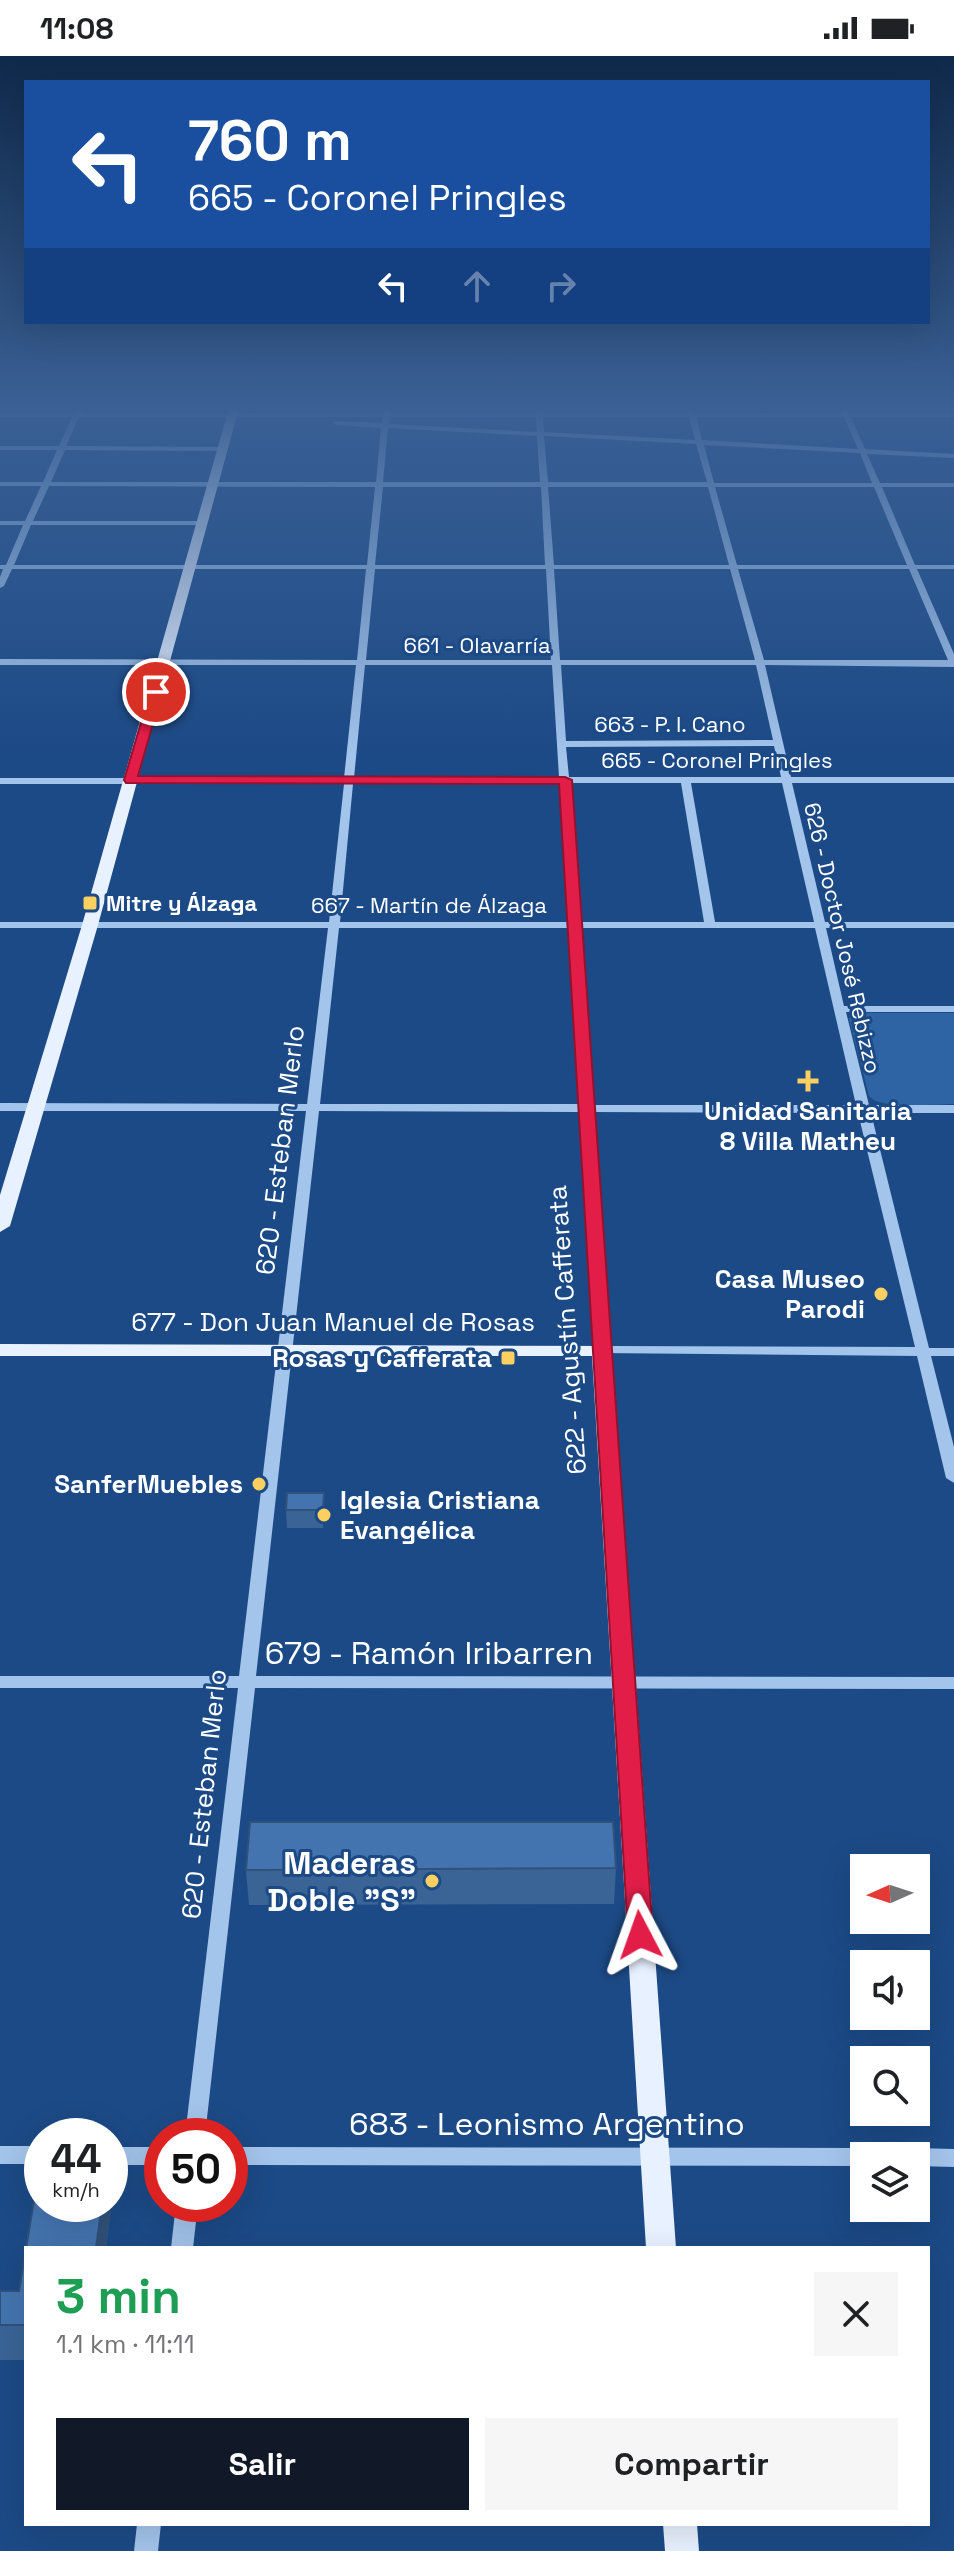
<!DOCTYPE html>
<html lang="es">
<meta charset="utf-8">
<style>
body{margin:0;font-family:"Space Grotesk",sans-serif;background:#f6f6f6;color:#202124;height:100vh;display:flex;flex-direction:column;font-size:30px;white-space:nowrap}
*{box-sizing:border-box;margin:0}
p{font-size:26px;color:#757577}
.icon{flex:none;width:44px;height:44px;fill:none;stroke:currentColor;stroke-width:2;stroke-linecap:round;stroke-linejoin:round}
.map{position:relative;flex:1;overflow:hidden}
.details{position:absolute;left:24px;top:2190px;width:906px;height:280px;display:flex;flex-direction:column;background:#fff;border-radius:0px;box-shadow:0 8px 32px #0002}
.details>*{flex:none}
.top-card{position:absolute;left:24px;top:24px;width:906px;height:244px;border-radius:0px;box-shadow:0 8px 32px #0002;background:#1a4fa0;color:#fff;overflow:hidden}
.needle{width:52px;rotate:267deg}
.buttons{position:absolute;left:850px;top:1798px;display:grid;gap:16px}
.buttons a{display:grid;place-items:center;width:80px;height:80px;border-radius:0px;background:#fff;box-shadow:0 8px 32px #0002;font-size:40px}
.speed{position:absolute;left:24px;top:2062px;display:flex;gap:16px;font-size:40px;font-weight:700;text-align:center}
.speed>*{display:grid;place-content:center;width:104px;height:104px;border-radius:50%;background:#fff;box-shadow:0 8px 32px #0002;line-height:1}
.speed small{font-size:20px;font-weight:400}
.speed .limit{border:12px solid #d22;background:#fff;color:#111}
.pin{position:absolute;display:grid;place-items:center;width:68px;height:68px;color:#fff;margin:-34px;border:4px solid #fff;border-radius:50%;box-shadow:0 2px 8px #0007}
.me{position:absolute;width:88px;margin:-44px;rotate:356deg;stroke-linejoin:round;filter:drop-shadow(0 0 6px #0008)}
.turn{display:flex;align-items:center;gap:28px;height:168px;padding:0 32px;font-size:36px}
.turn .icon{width:104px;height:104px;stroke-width:2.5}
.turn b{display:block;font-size:56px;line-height:68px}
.lanes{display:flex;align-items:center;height:76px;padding:0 32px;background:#0003;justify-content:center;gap:40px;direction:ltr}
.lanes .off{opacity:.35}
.round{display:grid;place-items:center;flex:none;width:84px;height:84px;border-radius:0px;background:#f6f6f6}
.overview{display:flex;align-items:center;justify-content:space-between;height:136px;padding:0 32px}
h1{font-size:48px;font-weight:700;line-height:60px;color:#1e9e55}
.action{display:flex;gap:16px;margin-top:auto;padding:16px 32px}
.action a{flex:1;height:92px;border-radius:0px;background:#111827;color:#fff;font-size:32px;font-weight:700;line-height:92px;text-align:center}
.action a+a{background:#f6f6f6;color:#202124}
.status{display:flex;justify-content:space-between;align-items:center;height:56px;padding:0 40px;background:#fff;direction:ltr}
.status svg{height:22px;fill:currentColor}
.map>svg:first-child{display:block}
.green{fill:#2f64a4}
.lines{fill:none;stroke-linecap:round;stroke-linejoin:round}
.minor{fill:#a3c4eb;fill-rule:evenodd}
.major{fill:#e8f1ff;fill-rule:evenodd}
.wall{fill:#3a6496}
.shaded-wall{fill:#30517a}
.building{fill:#4474af;stroke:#30517a;stroke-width:2}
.route{fill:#e11d48;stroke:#92132f;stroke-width:2}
.poi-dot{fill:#fccf61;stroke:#1c4a86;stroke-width:3}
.labels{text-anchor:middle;stroke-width:6;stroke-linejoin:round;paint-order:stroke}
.far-street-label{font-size:22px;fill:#fff;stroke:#1c4a86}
.far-poi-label{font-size:22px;font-weight:bold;fill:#fff;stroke:#1c4a86;text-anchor:start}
.poi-label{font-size:26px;font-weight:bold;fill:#fff;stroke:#1c4a86;text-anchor:end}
.street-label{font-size:26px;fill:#fff;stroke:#1c4a86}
.near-street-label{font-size:32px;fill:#fff;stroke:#1c4a86}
.near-poi-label{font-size:32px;font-weight:bold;fill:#fff;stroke:#1c4a86;text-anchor:end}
</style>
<div class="status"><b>11:08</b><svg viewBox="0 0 49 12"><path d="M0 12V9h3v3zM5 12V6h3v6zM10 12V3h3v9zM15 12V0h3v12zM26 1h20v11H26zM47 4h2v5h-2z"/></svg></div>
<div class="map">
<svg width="954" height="2495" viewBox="0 0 954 2495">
<rect width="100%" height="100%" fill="#1c4a86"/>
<!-- green -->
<path class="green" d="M860,957H954V1048C935,1048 880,1054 869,1040L849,963L852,958Z"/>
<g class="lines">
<!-- minor -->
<g class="minor">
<path d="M77,352H83L81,357H383L384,352H390V357H536V352H542L543,357H688L687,352H693L695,357H843L841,352H847L850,357H954V361H851L865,393L954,398V402L867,398L880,427H954V431H882L915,509H954V513H917L954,598V611L765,609L791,721H954V727H792L825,866H954V872H826L844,950H954V956H846L869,1049H954V1057H871L929,1292H954V1300H931L954,1391V1427L946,1422L917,1300L597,1297L595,1294L580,1056L319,1055L256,1620L954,1621V1633L255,1632L205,2080H185L238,1632H0V1620H239L306,1055H0V1047L307,1048L328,872H0V866H329L344,728H0V722H344L356,609H0V603L357,604L366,513H12L4,530L0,532V521L3,513H0V509H6L23,469H0V465H25L41,430H0V426H43L57,394H0V390H59L72,361H0V357H74ZM79,361H383L382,367L336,365L333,367L336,369L381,372L376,426H51L65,394L223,395L227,393L223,391L66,390ZM390,361H536L537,376L389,368ZM543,361H689L695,384L544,376ZM696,361H844L858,393L702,384ZM388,372L537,380L540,426H383ZM544,380L696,388L707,426H548ZM704,389L860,397L872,427H714ZM49,430L375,431L367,509H14L31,469H201L205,467L201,465H33ZM383,431H541L545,509H375ZM548,431H708L729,509H554ZM715,431H874L907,509H737ZM375,513H546L551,604H366ZM554,513H730L755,604H560ZM738,513H909L948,604H764ZM365,609H552L559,721L354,722ZM561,609H756L773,684L566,685ZM774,690L781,721H569L566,691ZM559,727L568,866H340L353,728ZM569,727H681L704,866H579ZM691,727H782L814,866H715ZM339,872H568L579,1048H320ZM579,872H815L856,1049H592ZM592,1056L858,1057L915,1291L609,1290Z"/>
<rect x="0" y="2090" width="42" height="18"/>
<rect x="110" y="2091" width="52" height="18"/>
<polygon points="230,2091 864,2092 871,2095 874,2100 864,2100 864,2110 230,2109"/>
<polygon points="916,2092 954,2093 954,2111 916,2110 916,2100 906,2100 909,2095"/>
<polygon points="176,2148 198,2148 193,2192 171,2192"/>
<polygon points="137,2468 161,2468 158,2495 134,2495"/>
</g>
<!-- major -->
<g class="major">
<polygon points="229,352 239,352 98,869 10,1170 0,1176 0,1139 82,869"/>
<polygon points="0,1288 609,1290 612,1294 676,2192 646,2192 592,1300 0,1300"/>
<polygon points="663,2468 697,2468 699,2495 665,2495"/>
</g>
</g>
<!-- wall -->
<g class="wall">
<polygon points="324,1437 323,1472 287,1472 286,1454"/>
<polygon points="616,1812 614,1848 249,1849 246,1814"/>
<polygon points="42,2096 42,2148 110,2148 110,2104 114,2130 106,2192 26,2192 26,2304 0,2304 0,2235 19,2235"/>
</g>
<!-- shaded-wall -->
<g class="shaded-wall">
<polygon points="324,1437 324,1454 323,1472 323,1454"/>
<polygon points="110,2104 114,2130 106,2192 96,2192 102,2148 110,2148"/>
</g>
<!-- building -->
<g class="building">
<polygon points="287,1437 324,1437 323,1454 286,1454"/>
<polygon points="250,1766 613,1766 616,1812 246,1814"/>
<polygon points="42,2096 42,2148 102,2148 96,2192 26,2192 26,2269 0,2269 0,2235 19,2235"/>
</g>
<!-- sky -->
<linearGradient id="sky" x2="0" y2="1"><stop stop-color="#0f294a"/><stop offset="0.5" stop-color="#3a6095"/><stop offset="1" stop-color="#3a6095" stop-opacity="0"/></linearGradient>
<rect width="954" height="701" fill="url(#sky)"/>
<!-- route -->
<polygon class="route" points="156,632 162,636 138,720 565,721 572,724 653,1879 649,1886 640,1889 632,1886 628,1879 559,728 126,727 124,724 150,636"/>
<!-- markers -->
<g class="poi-dot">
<rect x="82" y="839" width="16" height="16" rx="4"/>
<path d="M804 1013h8v8h8v8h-8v8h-8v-8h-8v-8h8z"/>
<circle cx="881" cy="1238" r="8"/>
<rect x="500" y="1294" width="16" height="16" rx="4"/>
<circle cx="259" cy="1428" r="8"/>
<circle cx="324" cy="1459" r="8"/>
<circle cx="432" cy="1825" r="8"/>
</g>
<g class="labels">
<!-- far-street labels -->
<g class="far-street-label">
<text x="477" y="597">661 - Olavarría</text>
<text x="670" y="676">663 - P. I. Cano</text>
<text x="717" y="712">665 - Coronel Pringles</text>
<text x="429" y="857">667 - Martín de Álzaga</text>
<text transform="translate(843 882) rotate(77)" y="8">626 - Doctor José Rebizzo</text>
</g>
<!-- far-poi labels -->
<g class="far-poi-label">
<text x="106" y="855">Mitre y Álzaga</text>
</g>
<!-- poi labels -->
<g class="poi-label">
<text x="808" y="1064" text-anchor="middle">Unidad Sanitaria<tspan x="808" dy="30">8 Villa Matheu</tspan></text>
<text x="865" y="1232">Casa Museo<tspan x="865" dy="30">Parodi</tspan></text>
<text x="492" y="1311">Rosas y Cafferata</text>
<text x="243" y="1437">SanferMuebles</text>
<text x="340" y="1453" text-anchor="start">Iglesia Cristiana<tspan x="340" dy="30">Evangélica</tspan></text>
</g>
<!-- street labels -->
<g class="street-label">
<text transform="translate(280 1094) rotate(-83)" y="9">620 - Esteban Merlo</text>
<text x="333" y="1275">677 - Don Juan Manuel de Rosas</text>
<text transform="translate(567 1274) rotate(-94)" y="9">622 - Agustín Cafferata</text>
<text transform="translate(204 1738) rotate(-84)" y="9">620 - Esteban Merlo</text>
</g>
<!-- near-street labels -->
<g class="near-street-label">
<text x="429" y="1608">679 - Ramón Iribarren</text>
<text x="547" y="2079">683 - Leonismo Argentino</text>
</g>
<!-- near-poi labels -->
<g class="near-poi-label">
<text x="416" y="1818">Maderas<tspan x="416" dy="37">Doble "S"</tspan></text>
</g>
</g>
</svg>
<div class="buttons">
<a><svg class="needle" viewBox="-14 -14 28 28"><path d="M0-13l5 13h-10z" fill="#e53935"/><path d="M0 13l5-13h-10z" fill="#757577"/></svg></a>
<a><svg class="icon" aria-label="sound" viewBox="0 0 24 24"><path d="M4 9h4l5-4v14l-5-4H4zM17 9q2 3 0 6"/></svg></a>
<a><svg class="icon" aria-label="search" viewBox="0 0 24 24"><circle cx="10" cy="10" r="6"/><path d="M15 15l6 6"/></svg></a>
<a><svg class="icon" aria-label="layers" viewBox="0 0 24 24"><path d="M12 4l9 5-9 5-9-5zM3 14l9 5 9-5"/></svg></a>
</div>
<div class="speed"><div>44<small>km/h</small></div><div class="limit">50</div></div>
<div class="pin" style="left:156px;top:636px;background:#d93025"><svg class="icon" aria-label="arrive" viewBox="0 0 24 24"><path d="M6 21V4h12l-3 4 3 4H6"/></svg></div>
<svg class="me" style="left:640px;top:1879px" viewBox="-20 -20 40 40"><path d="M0-17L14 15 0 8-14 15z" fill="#e11d48" stroke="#fff" stroke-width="4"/></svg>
<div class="top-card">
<div class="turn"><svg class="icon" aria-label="left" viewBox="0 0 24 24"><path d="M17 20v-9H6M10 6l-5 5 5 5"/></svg><div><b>760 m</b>665 - Coronel Pringles</div></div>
<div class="lanes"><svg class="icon" aria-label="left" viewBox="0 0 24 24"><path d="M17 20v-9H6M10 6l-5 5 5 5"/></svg><svg class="icon off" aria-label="ahead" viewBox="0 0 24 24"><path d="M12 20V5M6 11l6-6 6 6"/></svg><svg class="icon off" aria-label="right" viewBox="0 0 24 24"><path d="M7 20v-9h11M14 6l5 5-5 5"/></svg></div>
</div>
<section class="details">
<div class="overview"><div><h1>3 min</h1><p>1.1 km · 11:11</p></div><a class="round"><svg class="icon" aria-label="close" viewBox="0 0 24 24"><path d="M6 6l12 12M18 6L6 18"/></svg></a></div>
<div class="action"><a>Salir</a><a>Compartir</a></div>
</section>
</div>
